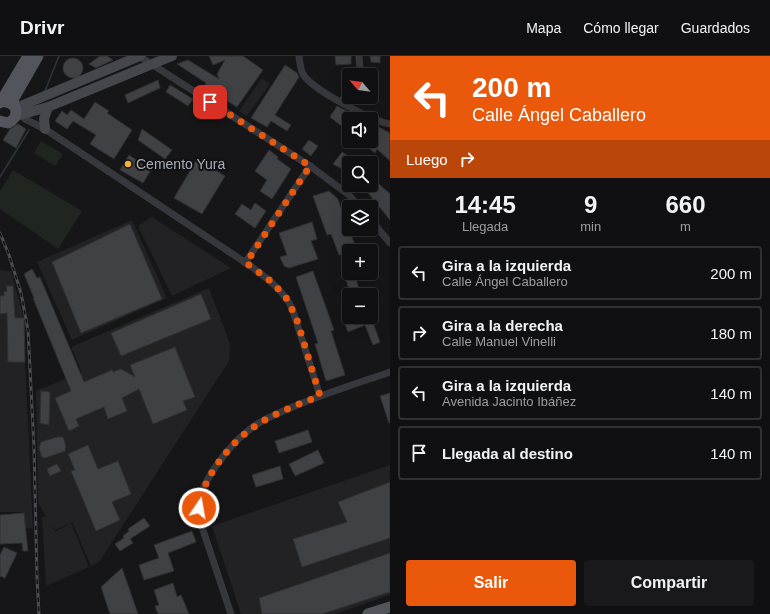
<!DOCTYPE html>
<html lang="es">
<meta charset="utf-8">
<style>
body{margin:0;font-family:Helvetica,sans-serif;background:#19191b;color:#f1f3f6;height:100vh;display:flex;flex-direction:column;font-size:15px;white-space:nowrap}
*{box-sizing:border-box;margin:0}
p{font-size:13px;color:#9c9d9f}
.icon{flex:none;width:22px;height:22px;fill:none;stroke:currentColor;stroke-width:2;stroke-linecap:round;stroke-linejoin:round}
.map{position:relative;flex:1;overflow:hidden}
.side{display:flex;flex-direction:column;background:#101012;width:380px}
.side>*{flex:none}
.banner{background:#ea580c;color:#fff;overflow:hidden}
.needle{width:26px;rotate:298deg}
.fabs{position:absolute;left:342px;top:12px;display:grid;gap:8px}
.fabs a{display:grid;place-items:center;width:36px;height:36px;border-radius:4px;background:#101012;box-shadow:0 4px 16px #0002,0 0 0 1px #303032;font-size:20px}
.pin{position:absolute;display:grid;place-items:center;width:34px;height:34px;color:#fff;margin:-17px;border-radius:8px;box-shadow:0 2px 6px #0006}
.me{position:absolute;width:44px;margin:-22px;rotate:12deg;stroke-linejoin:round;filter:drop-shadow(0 0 3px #0008)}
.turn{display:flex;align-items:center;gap:14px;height:84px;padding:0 16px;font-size:18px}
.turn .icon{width:52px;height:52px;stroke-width:2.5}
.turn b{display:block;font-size:28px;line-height:34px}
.then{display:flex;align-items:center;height:38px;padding:0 16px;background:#0003;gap:8px;font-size:15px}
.eta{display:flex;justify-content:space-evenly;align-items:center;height:68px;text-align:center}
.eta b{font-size:24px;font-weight:800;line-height:28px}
.primary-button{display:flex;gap:8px;margin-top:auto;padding:8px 16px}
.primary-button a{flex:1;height:46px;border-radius:4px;background:#ea580c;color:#fff;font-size:16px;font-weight:800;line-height:46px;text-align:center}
.primary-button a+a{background:#19191b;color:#f1f3f6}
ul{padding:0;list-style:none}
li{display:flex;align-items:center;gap:12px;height:54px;margin:0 8px 6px;padding:0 8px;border:2px solid #303032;border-radius:4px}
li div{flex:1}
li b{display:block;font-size:15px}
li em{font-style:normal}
header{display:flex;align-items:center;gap:24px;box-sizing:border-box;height:56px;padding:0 20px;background:#101012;border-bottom:1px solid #303032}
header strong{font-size:19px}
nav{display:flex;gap:22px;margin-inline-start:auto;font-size:14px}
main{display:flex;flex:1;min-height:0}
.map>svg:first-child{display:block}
.built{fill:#222225}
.green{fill:#1e261f}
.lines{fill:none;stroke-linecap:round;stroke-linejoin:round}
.stream{stroke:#2c353c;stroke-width:1.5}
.building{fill:#404145;stroke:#303034}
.minor{stroke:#37383d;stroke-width:7}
.secondary{stroke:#45474d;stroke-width:10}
.primary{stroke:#53555c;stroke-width:11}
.rail-casing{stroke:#4a4c52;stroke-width:3}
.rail{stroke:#111113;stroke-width:1.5;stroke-dasharray:4.5;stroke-linecap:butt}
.route{stroke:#ea580c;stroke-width:7;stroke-dasharray:0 12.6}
.poi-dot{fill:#f2b134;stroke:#111113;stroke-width:1.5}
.labels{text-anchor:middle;stroke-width:4;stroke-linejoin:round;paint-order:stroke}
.poi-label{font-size:14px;fill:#a8adb8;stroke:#111113;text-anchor:start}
</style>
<header>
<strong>Drivr</strong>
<nav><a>Mapa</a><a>Cómo llegar</a><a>Guardados</a></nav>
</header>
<main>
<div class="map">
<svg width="390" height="558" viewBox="0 0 390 558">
<rect width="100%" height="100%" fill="#161618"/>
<!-- built -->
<g class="built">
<polygon points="262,22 270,28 247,60 239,55"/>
<polygon points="152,161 231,212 172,240 138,170"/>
<polygon points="132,164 167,242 72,284 37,206"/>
<polygon points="0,214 11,215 24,262 25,306 33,473 25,472 23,456 0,456"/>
<polygon points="209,232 230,288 229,305 99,506 91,510 72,466 55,474 50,467 55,476 71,467 89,511 46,530 42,462 46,460 38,447 36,335 82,316 71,291"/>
<polygon points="390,409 390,539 335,558 241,558 212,470"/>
</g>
<!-- green -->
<g class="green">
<polygon points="41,85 63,98 55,110 34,97"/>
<polygon points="13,114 82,155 58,193 0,153 0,135"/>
</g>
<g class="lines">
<!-- stream -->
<g class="stream">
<polyline points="45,35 59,0"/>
<polyline points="0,121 29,74"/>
</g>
</g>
<!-- building -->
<g class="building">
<polygon points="100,0 107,0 113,4 96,12 89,8"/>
<polygon points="209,0 243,0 263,14 237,51 204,31 206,27 177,8 188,4 219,23 217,18 225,4 213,9"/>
<polygon points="335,0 351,0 351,8 336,9"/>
<polygon points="370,0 380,0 380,7 371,6"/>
<circle cx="73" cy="12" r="10"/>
<polygon points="285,9 297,17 299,21 275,59 291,69 287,75 271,65 267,71 251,62"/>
<polygon points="158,24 160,32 128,47 125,39"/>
<polygon points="170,29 193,43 188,50 166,36"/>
<polygon points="95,46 109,55 107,57 132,74 114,103 90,88 96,79 73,65 67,73 55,65 62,55 67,59 71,54 84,63"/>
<polygon points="337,50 362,63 349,63 349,76 330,61"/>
<polygon points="371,67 390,77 390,105 377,93 375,97 360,85 371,85"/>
<polygon points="18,68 26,73 16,92 3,84 10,73"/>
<polygon points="142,73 172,94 165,103 138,84"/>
<polygon points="309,84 318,90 311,100 302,93"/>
<polygon points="269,94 278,101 277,103 291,113 272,143 260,135 267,124 255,115"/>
<polygon points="342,96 350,101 342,113 333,108"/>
<polygon points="129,99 151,114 143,127 120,114"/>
<polygon points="197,103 225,120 202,158 174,142"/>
<polygon points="371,121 390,138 390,164 368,137 359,129 371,129"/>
<polygon points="329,135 338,143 356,192 339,199 331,178 327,179 313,140"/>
<polygon points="255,147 266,155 255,172 235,158 242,148 251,154"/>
<polygon points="312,166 317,183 311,185 318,203 289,212 284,210 280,201 287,199 279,177"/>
<polygon points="130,168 162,243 81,277 52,206"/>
<polygon points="349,204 349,217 354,217 361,239 351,239 341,209 341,207"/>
<polygon points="32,213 37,222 40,221 84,326 112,314 113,316 121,313 135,321 130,309 175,291 195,341 183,345 187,354 153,368 139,333 122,342 127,355 108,363 104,351 76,363 79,370 69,375 55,342 71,335 33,242 34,242 24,218"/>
<polygon points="313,215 334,274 331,275 345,319 326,325 315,288 318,287 296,221"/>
<polygon points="6,230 13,230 15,262 24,262 25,306 8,306 7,257 0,258 0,240 4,240 4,236 7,235"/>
<polygon points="201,238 211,263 121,300 111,277"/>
<polygon points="353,261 371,261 380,286 373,289 365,269 348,276 344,265"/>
<polygon points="41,335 50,336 49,369 40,367"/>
<polygon points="390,337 390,367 389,367 380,340"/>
<polygon points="308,374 312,386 279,397 275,385"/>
<polygon points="57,381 63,381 66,390 65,395 45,402 42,401 39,392 41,386"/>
<polygon points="88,389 98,413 118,405 131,438 112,446 120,464 96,475 71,415 75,414 68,398"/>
<polygon points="318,394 324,407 295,420 289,408"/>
<polygon points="57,408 61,415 50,420 47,413"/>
<polygon points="280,410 283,423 256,431 252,419"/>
<polygon points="390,426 390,482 302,511 293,483 347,466 338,446"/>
<polygon points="24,457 28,495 23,495 22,487 0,488 0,459"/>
<polygon points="144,462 150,470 130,483 133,487 120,495 115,488 124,482 123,480 129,475 128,473"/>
<polygon points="192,475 196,486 168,497 174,515 144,524 139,509 159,502 154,489"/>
<polygon points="4,491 17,497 5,522 0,520 0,499"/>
<polygon points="390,497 390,536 322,558 262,558 259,542"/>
<polygon points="122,512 138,558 110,558 101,531"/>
<polygon points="173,527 177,541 181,539 189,558 158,558 155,550 159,549 154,534"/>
</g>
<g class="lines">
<!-- minor -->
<g class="minor">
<polyline points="139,0 310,110 349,139 359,151"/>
<path d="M299,0C300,6 300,13 303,18C311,33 372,65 390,68"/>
<polyline points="358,19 360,14 359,0"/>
<polyline points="341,46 349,35"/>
<path d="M18,56L25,63L45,73L252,211C268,223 283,234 292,252L320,340"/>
<polyline points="371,164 390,187"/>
<polyline points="245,207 310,110"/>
<path d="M231,558L200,465C200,456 198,448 200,440C203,430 210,419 216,410C225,397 236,384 249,374C262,363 279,357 295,350C326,337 358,327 390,316"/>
</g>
<!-- secondary -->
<g class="secondary">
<polyline points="16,52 140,0"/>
<polyline points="16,60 48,51 172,0"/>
<polyline points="45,73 44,63 48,51"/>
</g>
<!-- primary -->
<g class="primary">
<polyline points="0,47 28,0"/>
<polyline points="13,48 14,42 38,0"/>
<path d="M0,65L8,67C19,62 19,48 6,46"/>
<polyline points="368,558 390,551"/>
</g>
<defs>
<polyline id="rail" points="0,177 9,199 21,237 28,274 34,391 37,522 39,558"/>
</defs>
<!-- rail casing -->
<use href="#rail" class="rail-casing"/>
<!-- rail -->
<use href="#rail" class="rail"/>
</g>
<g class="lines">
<!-- route -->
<path class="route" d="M199,452C201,436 207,424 216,410C244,369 275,357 320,340L297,264L287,243L272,226L246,207L310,110L210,46"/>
</g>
<!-- markers -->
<circle class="poi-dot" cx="128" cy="108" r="4"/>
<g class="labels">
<!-- poi labels -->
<g class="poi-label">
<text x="136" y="113">Cemento Yura</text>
</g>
</g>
</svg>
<div class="fabs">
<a><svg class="needle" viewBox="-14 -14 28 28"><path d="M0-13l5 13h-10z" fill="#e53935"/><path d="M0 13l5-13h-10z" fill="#9c9d9f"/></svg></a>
<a><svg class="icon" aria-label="sound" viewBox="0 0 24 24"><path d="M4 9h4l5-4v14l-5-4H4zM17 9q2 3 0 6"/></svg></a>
<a><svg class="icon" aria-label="search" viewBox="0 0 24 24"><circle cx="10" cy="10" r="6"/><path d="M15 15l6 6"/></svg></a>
<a><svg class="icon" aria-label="layers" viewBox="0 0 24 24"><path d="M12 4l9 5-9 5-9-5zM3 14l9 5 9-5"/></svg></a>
<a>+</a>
<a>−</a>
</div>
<div class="pin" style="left:210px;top:46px;background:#d93025"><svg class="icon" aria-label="arrive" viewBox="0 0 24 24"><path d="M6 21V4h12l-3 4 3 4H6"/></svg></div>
<svg class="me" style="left:199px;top:452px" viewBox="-20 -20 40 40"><circle r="17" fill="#ea580c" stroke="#fff" stroke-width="3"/><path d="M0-11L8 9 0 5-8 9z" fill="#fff"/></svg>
</div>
<section class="side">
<div class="banner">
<div class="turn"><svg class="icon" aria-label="left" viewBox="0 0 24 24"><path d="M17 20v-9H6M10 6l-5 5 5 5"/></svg><div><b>200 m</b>Calle Ángel Caballero</div></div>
<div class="then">Luego<svg class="icon" aria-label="right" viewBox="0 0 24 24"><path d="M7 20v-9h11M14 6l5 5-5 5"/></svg></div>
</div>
<div class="eta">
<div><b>14:45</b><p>Llegada</p></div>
<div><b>9</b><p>min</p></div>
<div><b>660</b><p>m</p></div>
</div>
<ul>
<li><svg class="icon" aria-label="left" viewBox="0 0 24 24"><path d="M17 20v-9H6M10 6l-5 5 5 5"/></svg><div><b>Gira a la izquierda</b><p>Calle Ángel Caballero</p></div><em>200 m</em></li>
<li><svg class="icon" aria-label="right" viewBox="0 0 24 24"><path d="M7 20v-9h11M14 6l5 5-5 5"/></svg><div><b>Gira a la derecha</b><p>Calle Manuel Vinelli</p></div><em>180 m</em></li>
<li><svg class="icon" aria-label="left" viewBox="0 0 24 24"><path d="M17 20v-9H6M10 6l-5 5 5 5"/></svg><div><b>Gira a la izquierda</b><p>Avenida Jacinto Ibáñez</p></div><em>140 m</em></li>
<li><svg class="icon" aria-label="arrive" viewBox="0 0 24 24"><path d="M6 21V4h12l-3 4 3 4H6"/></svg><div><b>Llegada al destino</b></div><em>140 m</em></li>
</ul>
<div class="primary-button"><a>Salir</a><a>Compartir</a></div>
</section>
</main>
